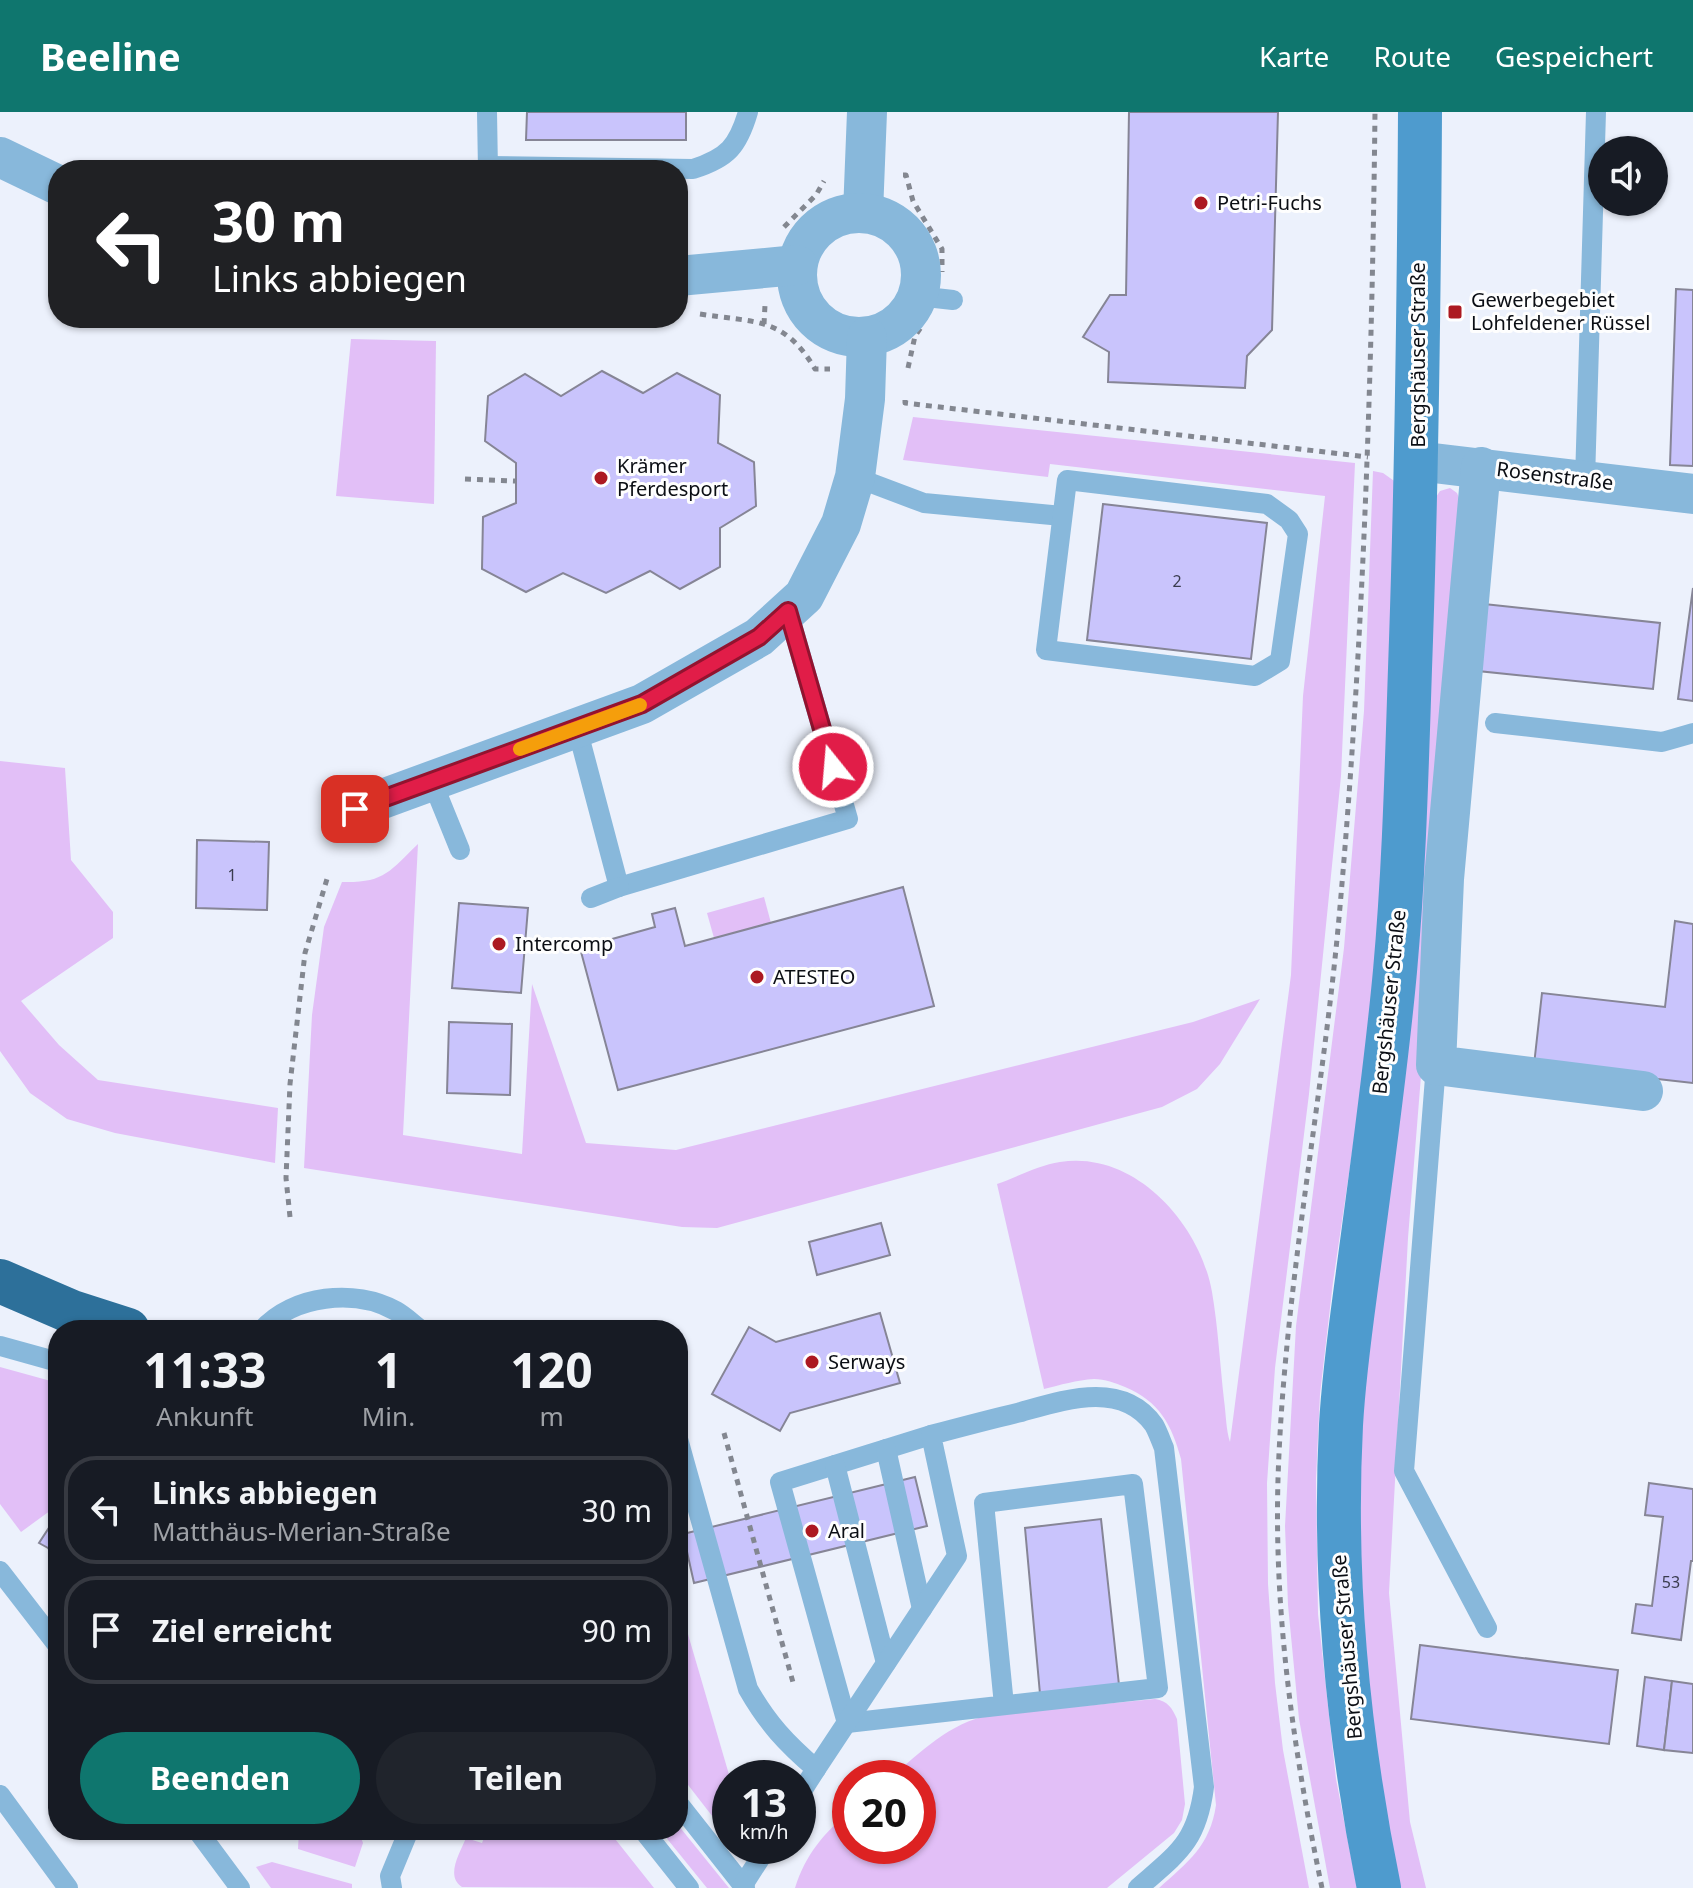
<!DOCTYPE html>
<html lang="de">
<meta charset="utf-8">
<style>
body{margin:0;font-family:"Noto Sans",sans-serif;background:#20242c;color:#f1f3f6;height:100vh;display:flex;flex-direction:column;font-size:30px;white-space:nowrap}
*{box-sizing:border-box;margin:0}
p{font-size:26px;color:#9ea1a6}
.icon{flex:none;width:44px;height:44px;fill:none;stroke:currentColor;stroke-width:2;stroke-linecap:round;stroke-linejoin:round}
.map{position:relative;flex:1;overflow:hidden}
.sheet{position:absolute;left:48px;top:1208px;width:640px;height:520px;display:flex;flex-direction:column;background:#171b24;border-radius:32px;box-shadow:0 2px 6px #0004}
.sheet>*{flex:none}
.hud{position:absolute;left:48px;top:48px;width:640px;height:168px;border-radius:32px;box-shadow:0 2px 6px #0004;background:#202124;color:#fff;overflow:hidden}
.controls{position:absolute;left:1588px;top:24px;display:grid;gap:16px}
.controls a{display:grid;place-items:center;width:80px;height:80px;border-radius:50%;background:#171b24;box-shadow:0 2px 6px #0004;font-size:40px}
.speed{position:absolute;left:712px;top:1648px;display:flex;gap:16px;font-size:40px;font-weight:700;text-align:center}
.speed>*{display:grid;place-content:center;width:104px;height:104px;border-radius:50%;background:#171b24;box-shadow:0 2px 6px #0004;line-height:1}
.speed small{font-size:20px;font-weight:400}
.speed .limit{border:12px solid #d22;background:#fff;color:#111}
.pin{position:absolute;display:grid;place-items:center;width:68px;height:68px;color:#fff;margin:-34px;border-radius:16px;box-shadow:0 4px 12px #0006}
.me{position:absolute;width:88px;margin:-44px;rotate:343deg;stroke-linejoin:round;filter:drop-shadow(0 0 6px #0008)}
.turn{display:flex;align-items:center;gap:28px;height:168px;padding:0 32px;font-size:36px}
.turn .icon{width:104px;height:104px;stroke-width:2.5}
.turn b{display:block;font-size:56px;line-height:68px}
.eta{display:flex;justify-content:space-evenly;align-items:center;height:136px;text-align:center}
.eta b{font-size:48px;font-weight:700;line-height:56px}
.button{display:flex;gap:16px;margin-top:auto;padding:16px 32px}
.button a{flex:1;height:92px;border-radius:48px;background:#0f766e;color:#fff;font-size:32px;font-weight:700;line-height:92px;text-align:center}
.button a+a{background:#20242c;color:#f1f3f6}
ul{padding:0;list-style:none}
li{display:flex;align-items:center;gap:24px;height:108px;margin:0 16px 12px;padding:0 16px;border:4px solid #363941;border-radius:32px}
li div{flex:1}
li b{display:block;font-size:30px}
li em{font-style:normal}
header{display:flex;align-items:center;gap:48px;box-sizing:border-box;height:112px;padding:0 40px;background:#0f766e;color:#fff}
header strong{font-size:38px}
nav{display:flex;gap:44px;margin-inline-start:auto;font-size:28px}
.map>svg:first-child{display:block}
.green{fill:#e2bff7}
.building{fill:#c9c4fc;stroke:#868596;stroke-width:2}
.lines{fill:none;stroke-linecap:round;stroke-linejoin:round}
.path{stroke:#838790;stroke-width:5;stroke-dasharray:6 6;stroke-linecap:butt}
.lane{stroke:#88b8db;stroke-width:20}
.street{stroke:#88b8db;stroke-width:40}
.secondary{stroke:#4e9bce;stroke-width:44}
.highway{stroke:#2d709a;stroke-width:44}
.route-casing{stroke:#92132f;stroke-width:20}
.route{stroke:#e11d48;stroke-width:14}
.slow{stroke:#f59e0b;stroke-width:14}
.poi-dot{fill:#ac1921;stroke:#fefefe;stroke-width:3}
.labels{text-anchor:middle;stroke-width:6;stroke-linejoin:round;paint-order:stroke}
.number-label{font-size:16px;fill:#3a3c4e}
.poi-label{font-size:20px;fill:#0b0e14;stroke:#fefefe;text-anchor:start}
.street-label{font-size:20px;fill:#0b0e14;stroke:#fefefe}
</style>
<header>
<strong>Beeline</strong>
<nav><a>Karte</a><a>Route</a><a>Gespeichert</a></nav>
</header>
<div class="map">
<svg width="1693" height="1776" viewBox="0 0 1693 1776">
<rect width="100%" height="100%" fill="#ecf1fc"/>
<!-- green -->
<g class="green">
<polygon points="351,227 436,229 434,392 336,384"/>
<path d="M913,305L1355,351L1341,664L1309,982L1275,1256L1267,1371L1268,1472L1275,1571L1283,1638L1309,1776H1159C1188,1750 1210,1734 1216,1693L1181,1347C1172,1313 1159,1289 1125,1275C1115,1271 1105,1267 1094,1267C1077,1268 1060,1273 1044,1277L997,1072C1017,1065 1039,1053 1060,1050C1134,1038 1200,1111 1212,1180C1218,1215 1220,1252 1224,1288C1226,1302 1226,1318 1230,1330L1291,863L1303,584L1325,384L1050,352L1048,365L903,348Z"/>
<polygon points="1373,359 1383,361 1397,371 1379,858 1333,1170 1320,1282 1316,1367 1318,1502 1336,1667 1357,1776 1330,1776 1299,1607 1288,1493 1285,1414 1296,1214 1344,836 1364,599"/>
<polygon points="1450,376 1457,381 1466,403 1408,1126 1389,1481 1410,1710 1426,1776 1396,1776 1367,1611 1356,1339 1434,388 1440,379"/>
<polygon points="0,649 65,656 71,748 113,800 113,826 21,889 59,933 98,968 278,996 275,1051 115,1021 67,1007 30,981 0,939"/>
<path d="M418,732L403,1023L522,1042L532,872L586,1031L676,1038L1193,910L1260,887L1220,952L1197,977L1162,995L717,1116L682,1115L304,1056L312,903L324,815L342,770C384,771 389,760 418,732Z"/>
<polygon points="764,785 771,811 714,826 707,801"/>
<polygon points="0,1255 58,1271 58,1393 21,1420 0,1392"/>
<polygon points="678,1488 730,1666 730,1727 678,1660"/>
<path d="M1155,1587C1168,1589 1172,1596 1177,1607L1185,1692L1182,1708L1174,1721L1107,1776H795C806,1742 823,1722 850,1699V1734H918V1666H890C921,1640 949,1611 990,1603Z"/>
<polygon points="678,1713 729,1776 707,1776 660,1718 678,1718"/>
<polygon points="299,1718 358,1718 363,1731 355,1755 298,1737"/>
<path d="M487,1718H608L654,1776L462,1775C445,1764 460,1741 466,1726L482,1731Z"/>
<polygon points="272,1750 352,1772 352,1776 271,1776 256,1755"/>
</g>
<!-- building -->
<g class="building">
<polygon points="527,0 686,0 686,28 526,28"/>
<polygon points="1129,0 1278,0 1272,218 1247,244 1245,276 1108,270 1109,240 1083,225 1110,183 1126,183"/>
<polygon points="1676,177 1693,178 1693,354 1670,353"/>
<polygon points="602,259 643,281 677,261 720,283 718,331 754,350 756,394 720,416 720,455 680,477 650,459 606,481 563,461 526,480 482,457 483,405 516,391 516,351 485,329 488,284 525,262 561,284"/>
<polygon points="1103,392 1267,411 1251,547 1087,528"/>
<polygon points="1693,476 1693,589 1678,587"/>
<polygon points="1484,492 1660,511 1653,577 1478,559"/>
<polygon points="197,728 269,730 267,798 196,796"/>
<polygon points="903,775 934,894 618,978 580,836 655,815 652,802 675,796 685,834"/>
<polygon points="459,791 528,796 521,881 452,876"/>
<polygon points="1675,809 1693,812 1693,971 1534,953 1542,881 1665,895"/>
<polygon points="449,910 512,912 510,983 447,981"/>
<polygon points="881,1111 890,1143 817,1163 809,1130"/>
<polygon points="880,1201 900,1271 790,1301 780,1319 712,1282 749,1215 776,1230"/>
<polygon points="915,1365 927,1414 694,1471 683,1422"/>
<polygon points="1649,1371 1693,1377 1693,1449 1691,1449 1681,1528 1632,1521 1636,1492 1652,1494 1663,1405 1645,1403"/>
<polygon points="1101,1407 1119,1573 1040,1582 1025,1416"/>
<polygon points="54,1408 58,1410 58,1447 48,1436 39,1431"/>
<polygon points="1420,1533 1618,1558 1609,1632 1411,1607"/>
<polygon points="1645,1565 1672,1569 1664,1638 1637,1634"/>
<polygon points="1672,1569 1693,1572 1693,1641 1664,1638"/>
</g>
<g class="lines">
<!-- path -->
<g class="path">
<polyline points="903,63 906,63 913,89 942,137 942,160"/>
<polyline points="784,115 816,83 824,69"/>
<path d="M700,202C755,211 784,204 815,257H830"/>
<polyline points="764,212 765,193"/>
<polyline points="908,256 915,224 922,214"/>
<polyline points="905,288 905,291 1368,345"/>
<polyline points="465,367 516,369"/>
<polyline points="290,1105 286,1066 290,972 305,841 327,767"/>
<polyline points="724,1321 794,1574"/>
<path d="M1322,1776C1294,1641 1274,1505 1278,1367C1284,1179 1322,993 1339,806C1363,538 1372,268 1375,0"/>
</g>
<!-- lane -->
<g class="lane">
<polyline points="487,0 488,58"/>
<path d="M488,54L693,57C728,46 738,34 748,0"/>
<polyline points="917,184 953,188"/>
<polyline points="855,365 924,391 1062,404"/>
<polygon points="1067,368 1267,392 1289,408 1298,422 1280,549 1255,564 1046,538"/>
<polyline points="1585,368 1596,0"/>
<polyline points="1495,611 1662,630 1693,621"/>
<polyline points="577,616 619,775 848,707 788,499"/>
<polyline points="432,669 460,738"/>
<polyline points="591,786 619,775"/>
<polyline points="1436,953 1404,1359 1487,1516"/>
<path d="M262,1218C293,1183 355,1176 396,1199C405,1204 413,1212 421,1218"/>
<polyline points="0,1234 58,1250"/>
<polyline points="931,1323 780,1370 847,1611 1158,1576 1133,1372 984,1391 1004,1593"/>
<path d="M678,1327L748,1577C768,1612 786,1631 816,1657L798,1685"/>
<polyline points="886,1337 922,1497"/>
<polyline points="835,1353 886,1551"/>
<polyline points="0,1459 58,1534"/>
<path d="M816,1657L957,1444L931,1323C961,1315 991,1307 1021,1300C1064,1288 1122,1268 1154,1313C1158,1320 1161,1329 1164,1336L1204,1675C1197,1730 1178,1741 1138,1776"/>
<polyline points="0,1683 68,1776"/>
<polyline points="678,1691 745,1776"/>
<polyline points="197,1718 240,1776"/>
<polyline points="643,1718 689,1776"/>
<polyline points="743,1773 768,1734"/>
<polyline points="392,1776 390,1764 409,1718"/>
</g>
<!-- street -->
<g class="street">
<polyline points="0,45 58,73"/>
<polyline points="863,101 867,0"/>
<circle cx="859" cy="163" r="62"/>
<polyline points="678,164 797,153"/>
<polyline points="1417,349 1693,382"/>
<polyline points="1481,355 1444,767 1436,953 1643,979"/>
<polyline points="355,697 642,592 759,525 804,484 841,412 855,365 865,287 867,225"/>
</g>
<!-- secondary -->
<path class="secondary" d="M1379,1776C1348,1624 1333,1469 1341,1313C1344,1259 1352,1206 1359,1153C1372,1055 1386,957 1395,859C1405,749 1407,639 1411,528C1417,352 1419,176 1420,0"/>
<!-- highway -->
<polyline class="highway" points="0,1169 72,1200 128,1218"/>
</g>
<g class="lines">
<defs>
<polyline id="route" points="355,697 642,592 759,525 788,499 833,655"/>
</defs>
<!-- route casing -->
<use href="#route" class="route-casing"/>
<!-- route -->
<use href="#route" class="route"/>
<!-- slow -->
<polyline class="slow" points="520,637 640,593"/>
</g>
<!-- markers -->
<g class="poi-dot">
<circle cx="1201" cy="91" r="8"/>
<rect x="1447" y="192" width="16" height="16" rx="4"/>
<circle cx="601" cy="366" r="8"/>
<circle cx="499" cy="832" r="8"/>
<circle cx="757" cy="865" r="8"/>
<circle cx="812" cy="1250" r="8"/>
<circle cx="812" cy="1419" r="8"/>
</g>
<g class="labels">
<!-- number labels -->
<g class="number-label">
<text x="1177" y="475">2</text>
<text x="232" y="769">1</text>
<text x="1671" y="1476">53</text>
</g>
<!-- poi labels -->
<g class="poi-label">
<text x="1217" y="98">Petri-Fuchs</text>
<text x="1471" y="195">Gewerbegebiet<tspan x="1471" dy="23">Lohfeldener Rüssel</tspan></text>
<text x="617" y="361">Krämer<tspan x="617" dy="23">Pferdesport</tspan></text>
<text x="515" y="839">Intercomp</text>
<text x="773" y="872">ATESTEO</text>
<text x="828" y="1257">Serways</text>
<text x="828" y="1426">Aral</text>
</g>
<!-- street labels -->
<g class="street-label">
<text transform="translate(1418 243) rotate(-90)" y="7">Bergshäuser Straße</text>
<text transform="translate(1555 364) rotate(7)" y="7">Rosenstraße</text>
<text transform="translate(1389 890) rotate(-84)" y="7">Bergshäuser Straße</text>
<text transform="translate(1347 1535) rotate(-95)" y="7">Bergshäuser Straße</text>
</g>
</g>
</svg>
<div class="controls">
<a><svg class="icon" aria-label="sound" viewBox="0 0 24 24"><path d="M4 9h4l5-4v14l-5-4H4zM17 9q2 3 0 6"/></svg></a>
</div>
<div class="speed"><div>13<small>km/h</small></div><div class="limit">20</div></div>
<div class="pin" style="left:355px;top:697px;background:#d93025"><svg class="icon" aria-label="arrive" viewBox="0 0 24 24"><path d="M6 21V4h12l-3 4 3 4H6"/></svg></div>
<svg class="me" style="left:833px;top:655px" viewBox="-20 -20 40 40"><circle r="17" fill="#e11d48" stroke="#fff" stroke-width="3"/><path d="M0-11L8 9 0 5-8 9z" fill="#fff"/></svg>
<div class="hud">
<div class="turn"><svg class="icon" aria-label="left" viewBox="0 0 24 24"><path d="M17 20v-9H6M10 6l-5 5 5 5"/></svg><div><b>30 m</b>Links abbiegen</div></div>
</div>
<section class="sheet">
<div class="eta">
<div><b>11:33</b><p>Ankunft</p></div>
<div><b>1</b><p>Min.</p></div>
<div><b>120</b><p>m</p></div>
</div>
<ul>
<li><svg class="icon" aria-label="left" viewBox="0 0 24 24"><path d="M17 20v-9H6M10 6l-5 5 5 5"/></svg><div><b>Links abbiegen</b><p>Matthäus-Merian-Straße</p></div><em>30 m</em></li>
<li><svg class="icon" aria-label="arrive" viewBox="0 0 24 24"><path d="M6 21V4h12l-3 4 3 4H6"/></svg><div><b>Ziel erreicht</b></div><em>90 m</em></li>
</ul>
<div class="button"><a>Beenden</a><a>Teilen</a></div>
</section>
</div>
